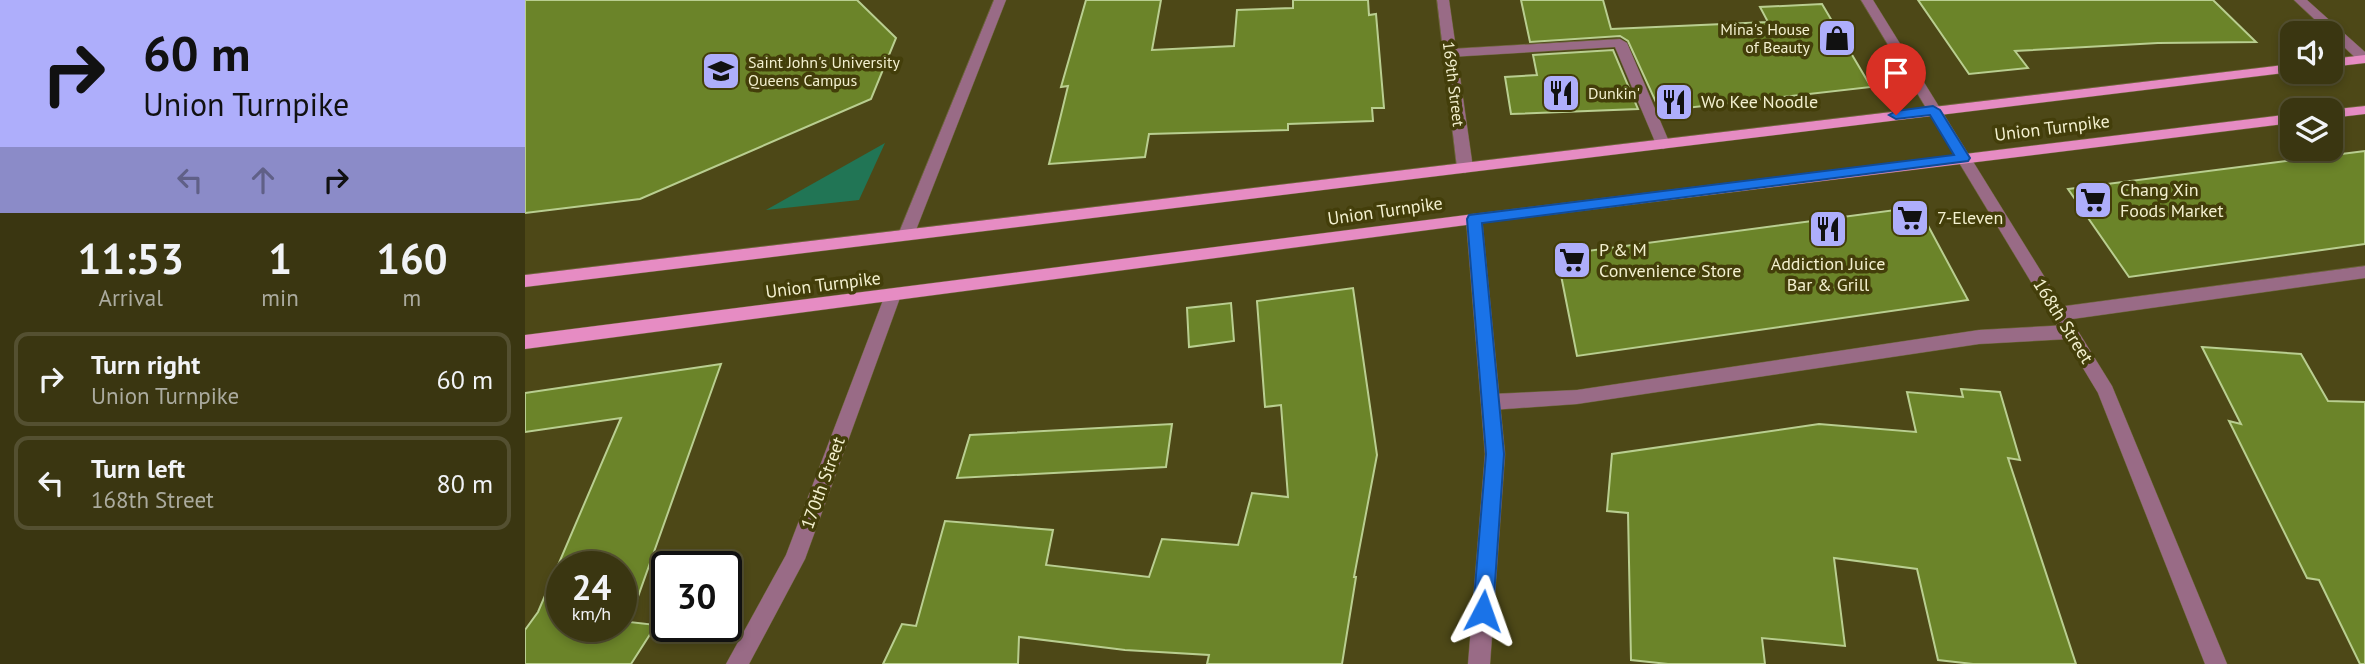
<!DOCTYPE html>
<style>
body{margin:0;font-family:"PT Sans",sans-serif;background:#45411f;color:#f1f3f6;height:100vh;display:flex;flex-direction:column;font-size:26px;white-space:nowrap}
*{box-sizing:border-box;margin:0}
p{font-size:23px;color:#abab9f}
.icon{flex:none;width:38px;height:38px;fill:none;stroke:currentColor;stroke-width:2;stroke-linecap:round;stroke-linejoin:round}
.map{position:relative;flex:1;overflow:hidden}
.drawer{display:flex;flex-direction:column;background:#3a3611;width:525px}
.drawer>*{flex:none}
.banner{background:#aeaefb;color:#111;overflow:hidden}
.controls{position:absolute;left:1755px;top:21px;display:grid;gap:14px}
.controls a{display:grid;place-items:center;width:63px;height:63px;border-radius:14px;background:#3a3611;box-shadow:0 4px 10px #0003,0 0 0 2px #545031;font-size:35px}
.speed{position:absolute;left:21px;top:551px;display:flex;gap:14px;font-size:35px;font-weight:700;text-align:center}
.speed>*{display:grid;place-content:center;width:91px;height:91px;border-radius:50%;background:#3a3611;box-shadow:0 4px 10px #0003,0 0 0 2px #545031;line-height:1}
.speed small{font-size:18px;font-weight:400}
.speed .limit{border:4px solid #111;border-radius:10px;background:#fff;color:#111}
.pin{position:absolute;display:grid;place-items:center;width:60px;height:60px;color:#fff;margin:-72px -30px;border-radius:50% 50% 50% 0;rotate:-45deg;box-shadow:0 0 7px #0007}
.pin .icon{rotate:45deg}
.me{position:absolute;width:77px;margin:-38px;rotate:4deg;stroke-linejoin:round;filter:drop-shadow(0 0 5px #0008)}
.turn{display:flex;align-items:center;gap:24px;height:147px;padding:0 28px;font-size:32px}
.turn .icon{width:91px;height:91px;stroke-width:2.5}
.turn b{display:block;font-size:49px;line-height:60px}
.lanes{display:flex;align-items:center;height:66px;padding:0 28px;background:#0003;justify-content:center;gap:35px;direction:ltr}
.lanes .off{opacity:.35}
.eta{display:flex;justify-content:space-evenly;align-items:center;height:119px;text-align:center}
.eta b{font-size:42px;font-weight:600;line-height:49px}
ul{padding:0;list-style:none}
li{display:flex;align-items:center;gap:21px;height:94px;margin:0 14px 10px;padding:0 14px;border:4px solid #545031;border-radius:14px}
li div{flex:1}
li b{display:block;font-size:26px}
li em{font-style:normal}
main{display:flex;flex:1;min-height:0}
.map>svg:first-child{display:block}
.green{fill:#217555}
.building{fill:#6b8429;stroke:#b9ce90;stroke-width:2;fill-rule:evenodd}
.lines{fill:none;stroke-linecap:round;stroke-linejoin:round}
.lane-casing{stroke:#6b6638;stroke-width:1}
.street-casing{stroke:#6b6638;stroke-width:1}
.primary-casing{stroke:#6b6638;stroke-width:1}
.lane{fill:#996b86;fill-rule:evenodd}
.street{fill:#996b86;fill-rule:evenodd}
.primary{fill:#e68cc3;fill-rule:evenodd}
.route{fill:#1a73e8;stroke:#114b97;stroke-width:2}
.labels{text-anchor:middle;stroke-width:7;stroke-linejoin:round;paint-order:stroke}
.far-poi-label{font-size:16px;fill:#f3f0cf;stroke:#433e0a;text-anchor:start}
.far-street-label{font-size:16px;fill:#f3f0cf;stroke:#433e0a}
.poi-label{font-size:18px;fill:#f3f0cf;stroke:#433e0a;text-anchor:start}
.street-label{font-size:18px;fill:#f3f0cf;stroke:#433e0a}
</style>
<main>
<section class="drawer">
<div class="banner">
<div class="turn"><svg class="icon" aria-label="right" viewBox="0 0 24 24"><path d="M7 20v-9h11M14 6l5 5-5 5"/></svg><div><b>60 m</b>Union Turnpike</div></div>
<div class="lanes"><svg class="icon off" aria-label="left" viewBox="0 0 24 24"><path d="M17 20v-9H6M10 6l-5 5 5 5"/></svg><svg class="icon off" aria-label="ahead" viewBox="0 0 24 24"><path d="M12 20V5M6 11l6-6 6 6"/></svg><svg class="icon" aria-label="right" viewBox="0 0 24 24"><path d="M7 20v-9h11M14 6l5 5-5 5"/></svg></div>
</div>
<div class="eta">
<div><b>11:53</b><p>Arrival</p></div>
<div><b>1</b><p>min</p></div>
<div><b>160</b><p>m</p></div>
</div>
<ul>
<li><svg class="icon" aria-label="right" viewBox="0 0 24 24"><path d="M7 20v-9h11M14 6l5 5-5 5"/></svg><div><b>Turn right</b><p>Union Turnpike</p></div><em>60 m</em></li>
<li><svg class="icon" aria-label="left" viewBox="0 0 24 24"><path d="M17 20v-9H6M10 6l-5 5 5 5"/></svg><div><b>Turn left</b><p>168th Street</p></div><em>80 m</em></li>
</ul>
</section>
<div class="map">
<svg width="1840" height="664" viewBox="0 0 1840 664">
<rect width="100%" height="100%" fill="#4d4817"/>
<!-- green -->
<polygon class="green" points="360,143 334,200 241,210"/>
<!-- building -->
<g class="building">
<polygon points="0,0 332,0 371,38 346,99 115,199 0,213"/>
<polygon points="561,0 636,0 627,50 709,46 712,10 768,8 768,0 843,0 844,15 851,14 859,108 847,108 848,121 763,124 763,130 624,134 620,157 524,164 543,86 536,87"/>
<polygon points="996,0 1078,0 1086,29 1243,22 1235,7 1297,4 1346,87 1135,111 1103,41 1095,36 1005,42"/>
<polygon points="1393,0 1688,0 1731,42 1633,43 1490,51 1503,68 1444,74"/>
<polygon points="1088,50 1113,109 986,114 980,77 1012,75 1008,55"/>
<polygon points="1840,151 1840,244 1604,277 1543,189"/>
<polygon points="1393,207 1443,300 1052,356 1032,255"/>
<polygon points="828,288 852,455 829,577 831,577 817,664 682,664 684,655 600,650 494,637 493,664 358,664 377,624 391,626 420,521 528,530 521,565 624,577 637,539 713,545 727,493 763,497 756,405 740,407 732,301"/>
<polygon points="706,303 709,341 664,347 662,308"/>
<polygon points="1677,347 1776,354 1803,401 1840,402 1840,664 1835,664 1794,580 1782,578 1704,421 1716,424"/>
<path d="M196,364L104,622L131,625L106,664H0V630L13,612L96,418L0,432V393ZM37,567H96V626H37Z"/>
<polygon points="1436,389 1475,392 1495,460 1483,458 1551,664 1448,664 1413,660 1392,569 1309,558 1320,646 1237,638 1240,664 1143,664 1106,660 1103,513 1082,511 1087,454 1294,424 1391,432 1382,392 1438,397"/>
<polygon points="647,424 641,467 432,478 445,435"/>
</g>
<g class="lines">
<defs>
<g id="lane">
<polygon points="1095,39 1102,43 1145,144 1143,147 1138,149 1131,144 1090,47 925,57 918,53 925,49"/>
<polygon points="1840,266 1840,278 1533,321 1527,319 1524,314 1527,309 1533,307"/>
<polygon points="1544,325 1550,327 1553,332 1550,337 1544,339 1454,344 1052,404 967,410 960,407 958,402 960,397 967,394 1052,390 1454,330"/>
</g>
<g id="street">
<polygon points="469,0 481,0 389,235 387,239 375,239 373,235"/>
<polygon points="912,0 924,0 948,168 940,173 932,168"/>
<polygon points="1336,0 1348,0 1587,386 1702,664 1680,664 1573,393"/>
<polygon points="1769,0 1782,0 1840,52 1840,63 1835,62"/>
<polygon points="949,214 957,219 980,454 965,664 943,664 960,454 941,219"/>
<polygon points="368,289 376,295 280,559 224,664 201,664 261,555 360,295"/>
</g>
<g id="primary">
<polygon points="1840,55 1840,63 1806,67 1806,59"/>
<polygon points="1768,64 1768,72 0,287 0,275"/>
<polygon points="1840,106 1840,114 1806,118 1806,110 1803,110"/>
<polygon points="1768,114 1768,123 949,224 0,349 0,335 949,214"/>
</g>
</defs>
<!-- lane casing -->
<use href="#lane" class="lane-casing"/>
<!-- street casing -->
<use href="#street" class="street-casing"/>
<!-- primary casing -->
<use href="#primary" class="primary-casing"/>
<!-- lane -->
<use href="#lane" class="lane"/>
<!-- street -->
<use href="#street" class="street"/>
<!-- primary -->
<use href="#primary" class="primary"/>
</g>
<!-- route -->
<polygon class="route" points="1408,106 1415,110 1445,158 1443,161 957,223 979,454 968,611 965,618 958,621 951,618 948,611 961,454 942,219 944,215 1429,155 1405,115 1371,119 1364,115 1371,111"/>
<!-- icons -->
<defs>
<symbol id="shop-square" viewBox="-11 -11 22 22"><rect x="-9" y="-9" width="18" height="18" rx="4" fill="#aeaefb" stroke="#433e0a"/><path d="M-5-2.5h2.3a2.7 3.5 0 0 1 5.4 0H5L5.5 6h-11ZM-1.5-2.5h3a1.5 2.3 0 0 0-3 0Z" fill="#111"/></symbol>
<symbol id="university-square" viewBox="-11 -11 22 22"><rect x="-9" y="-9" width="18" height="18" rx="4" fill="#aeaefb" stroke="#433e0a"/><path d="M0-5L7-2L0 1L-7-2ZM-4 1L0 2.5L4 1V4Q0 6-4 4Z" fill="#111"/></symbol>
<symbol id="restaurant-square" viewBox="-11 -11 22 22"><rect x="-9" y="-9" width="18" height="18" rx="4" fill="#aeaefb" stroke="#433e0a"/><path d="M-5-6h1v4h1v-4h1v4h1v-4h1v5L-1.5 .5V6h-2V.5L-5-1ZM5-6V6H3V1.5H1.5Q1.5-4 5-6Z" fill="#111"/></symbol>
<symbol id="supermarket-square" viewBox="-11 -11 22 22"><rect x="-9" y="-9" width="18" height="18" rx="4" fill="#aeaefb" stroke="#433e0a"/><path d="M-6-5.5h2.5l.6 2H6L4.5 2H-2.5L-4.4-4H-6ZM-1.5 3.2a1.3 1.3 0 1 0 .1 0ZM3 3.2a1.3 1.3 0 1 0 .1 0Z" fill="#111"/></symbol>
</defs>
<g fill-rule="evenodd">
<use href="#shop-square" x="1290" y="16" width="44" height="44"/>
<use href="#university-square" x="174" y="49" width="44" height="44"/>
<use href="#restaurant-square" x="1014" y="71" width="44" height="44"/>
<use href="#restaurant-square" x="1127" y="80" width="44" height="44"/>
<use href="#supermarket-square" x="1546" y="178" width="44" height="44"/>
<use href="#supermarket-square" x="1363" y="196" width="44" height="44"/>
<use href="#restaurant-square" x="1281" y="207" width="44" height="44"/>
<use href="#supermarket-square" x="1025" y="238" width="44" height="44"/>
</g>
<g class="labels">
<!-- far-poi labels -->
<g class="far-poi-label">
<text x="1285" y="35" text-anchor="end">Mina's House<tspan x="1285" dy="18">of Beauty</tspan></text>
<text x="223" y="68">Saint John's University<tspan x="223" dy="18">Queens Campus</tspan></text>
<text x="1063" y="99">Dunkin'</text>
</g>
<!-- far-street labels -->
<g class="far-street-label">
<text transform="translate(929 84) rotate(83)" y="6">169th Street</text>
</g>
<!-- poi labels -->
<g class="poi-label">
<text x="1176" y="108">Wo Kee Noodle</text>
<text x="1595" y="196">Chang Xin<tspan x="1595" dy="21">Foods Market</tspan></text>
<text x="1412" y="224">7-Eleven</text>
<text x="1074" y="256">P &amp; M<tspan x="1074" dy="21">Convenience Store</tspan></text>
<text x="1303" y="270" text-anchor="middle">Addiction Juice<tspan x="1303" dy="21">Bar &amp; Grill</tspan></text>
</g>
<!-- street labels -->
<g class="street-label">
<text transform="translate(1527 128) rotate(-7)" y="6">Union Turnpike</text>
<text transform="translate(860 211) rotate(-8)" y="6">Union Turnpike</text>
<text transform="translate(298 285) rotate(-7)" y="6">Union Turnpike</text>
<text transform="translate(1538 321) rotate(58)" y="6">168th Street</text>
<text transform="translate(298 483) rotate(-70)" y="6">170th Street</text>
</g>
</g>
</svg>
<div class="controls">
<a><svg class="icon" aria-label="sound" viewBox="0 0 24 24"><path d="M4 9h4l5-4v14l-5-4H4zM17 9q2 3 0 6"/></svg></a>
<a><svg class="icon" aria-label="layers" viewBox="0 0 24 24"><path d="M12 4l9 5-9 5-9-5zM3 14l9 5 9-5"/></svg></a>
</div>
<div class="speed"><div>24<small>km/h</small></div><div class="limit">30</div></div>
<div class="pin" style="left:1371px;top:115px;background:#d93025"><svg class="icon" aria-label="arrive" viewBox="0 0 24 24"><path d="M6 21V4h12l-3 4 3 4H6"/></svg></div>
<svg class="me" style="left:958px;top:611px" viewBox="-20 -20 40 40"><path d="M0-17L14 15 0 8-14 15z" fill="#1a73e8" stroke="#fff" stroke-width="4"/></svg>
</div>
</main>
